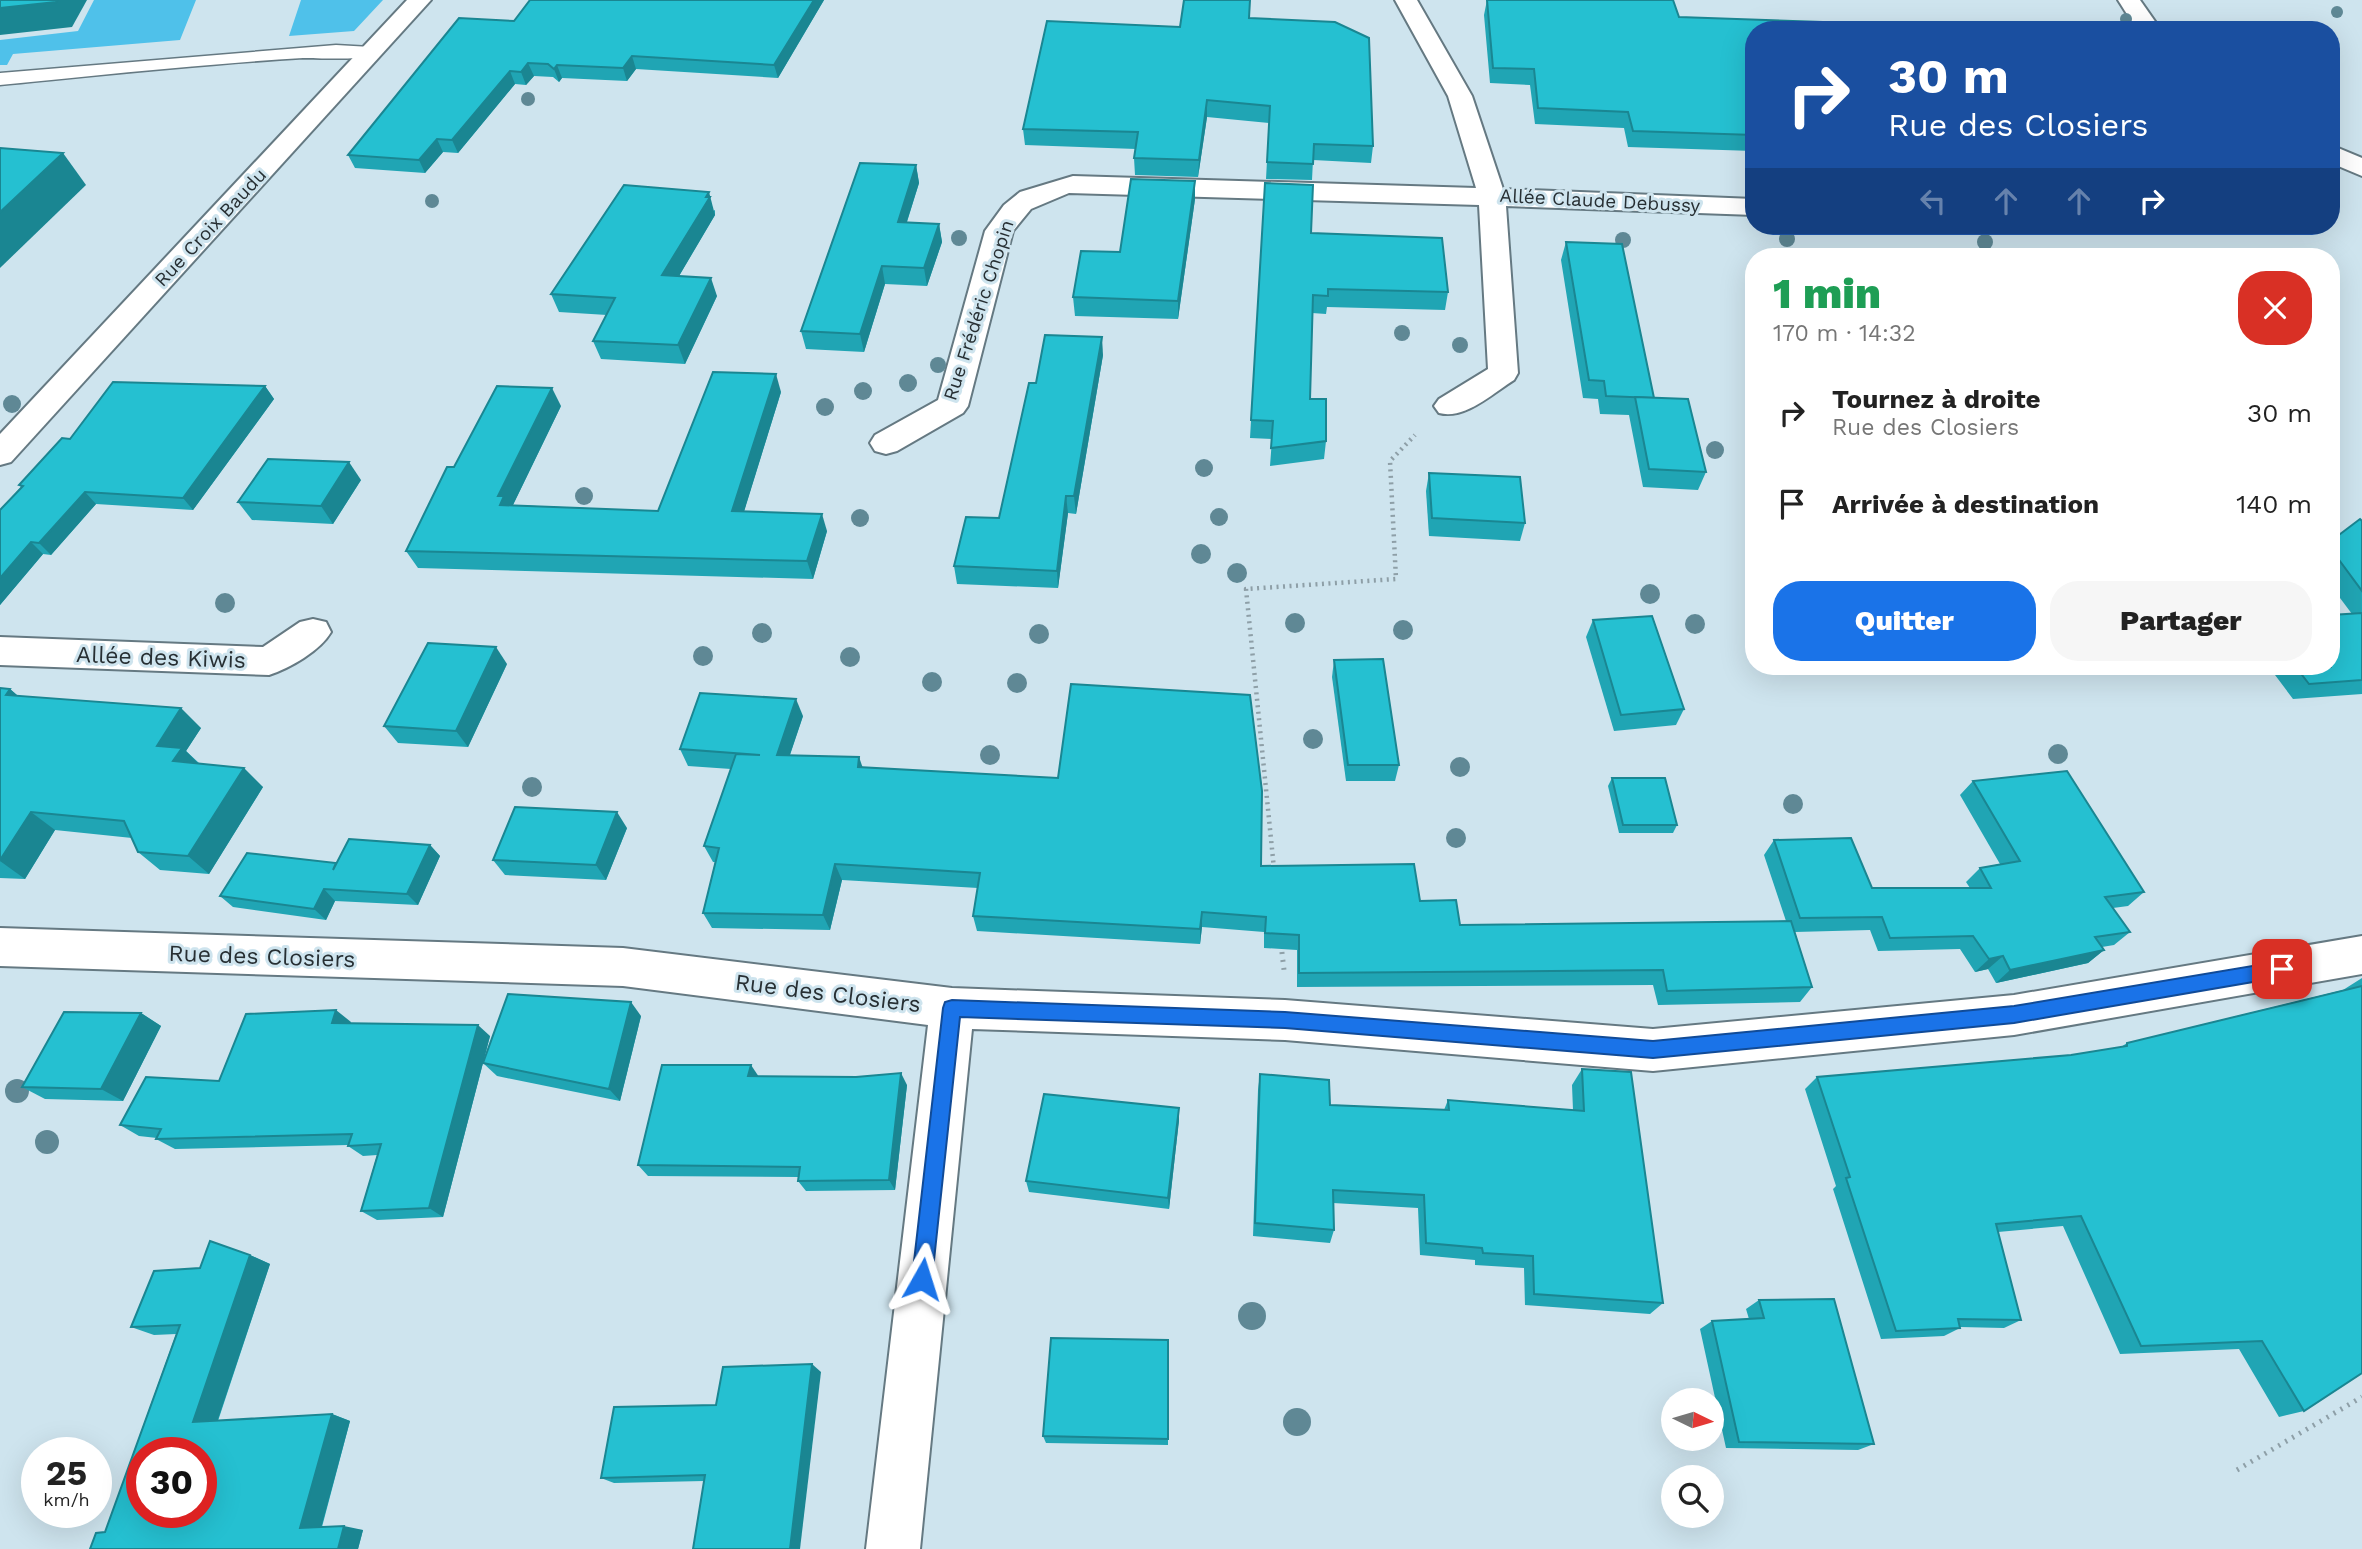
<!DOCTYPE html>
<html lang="fr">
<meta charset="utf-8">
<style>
body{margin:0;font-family:"Work Sans",sans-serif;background:#f6f6f6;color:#222;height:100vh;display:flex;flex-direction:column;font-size:26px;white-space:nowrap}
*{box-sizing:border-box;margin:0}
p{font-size:23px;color:#767676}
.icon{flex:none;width:38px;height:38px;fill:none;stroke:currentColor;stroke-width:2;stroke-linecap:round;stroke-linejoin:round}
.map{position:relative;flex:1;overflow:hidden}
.details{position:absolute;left:1745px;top:248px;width:595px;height:427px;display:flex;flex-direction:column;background:#fff;border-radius:28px;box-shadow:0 7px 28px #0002}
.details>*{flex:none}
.top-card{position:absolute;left:1745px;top:21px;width:595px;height:214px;border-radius:28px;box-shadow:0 7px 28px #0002;background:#1a4fa0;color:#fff;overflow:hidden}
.needle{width:46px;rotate:95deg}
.controls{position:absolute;left:1661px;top:1388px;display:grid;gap:14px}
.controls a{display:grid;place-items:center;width:63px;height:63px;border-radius:50%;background:#fff;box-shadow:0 7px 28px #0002;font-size:35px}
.speed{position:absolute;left:21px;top:1437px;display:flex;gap:14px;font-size:35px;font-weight:700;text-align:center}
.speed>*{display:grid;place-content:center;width:91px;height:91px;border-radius:50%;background:#fff;box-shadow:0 7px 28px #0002;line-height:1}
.speed small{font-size:18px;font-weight:400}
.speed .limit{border:10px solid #d22;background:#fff;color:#111}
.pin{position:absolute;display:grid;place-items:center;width:60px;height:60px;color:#fff;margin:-30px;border-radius:14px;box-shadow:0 4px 10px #0006}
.me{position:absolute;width:77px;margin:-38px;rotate:6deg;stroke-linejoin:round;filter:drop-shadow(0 0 5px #0008)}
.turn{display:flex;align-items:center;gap:24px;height:147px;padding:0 28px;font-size:32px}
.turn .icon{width:91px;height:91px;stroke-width:2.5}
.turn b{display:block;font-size:49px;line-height:60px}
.lanes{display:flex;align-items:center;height:66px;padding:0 28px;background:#0003;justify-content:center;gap:35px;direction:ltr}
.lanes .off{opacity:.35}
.round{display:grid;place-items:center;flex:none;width:74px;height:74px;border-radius:28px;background:#f6f6f6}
.headline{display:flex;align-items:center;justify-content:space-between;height:119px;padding:0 28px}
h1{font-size:42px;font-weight:800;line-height:52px;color:#1e9e55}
.action{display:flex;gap:14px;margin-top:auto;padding:14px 28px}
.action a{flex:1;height:80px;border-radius:28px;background:#1a73e8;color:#fff;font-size:28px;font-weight:800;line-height:80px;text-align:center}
.action a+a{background:#f6f6f6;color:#222}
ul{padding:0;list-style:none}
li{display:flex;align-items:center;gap:21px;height:91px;padding:0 28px}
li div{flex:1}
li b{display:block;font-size:26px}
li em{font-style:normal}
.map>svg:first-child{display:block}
.green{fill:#4fc1ea}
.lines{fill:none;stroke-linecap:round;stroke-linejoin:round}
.service-casing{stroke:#657982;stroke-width:3}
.minor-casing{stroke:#657982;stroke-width:4}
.path-far1{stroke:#8e9fa7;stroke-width:4.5;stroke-dasharray:2 4.5;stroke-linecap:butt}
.path{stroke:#8e9fa7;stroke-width:5;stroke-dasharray:2 6;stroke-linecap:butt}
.service{fill:#fff;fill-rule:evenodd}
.minor{fill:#fff;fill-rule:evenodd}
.tree{fill:#5f8895}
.wall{fill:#20a5b4}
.shaded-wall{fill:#1a8692}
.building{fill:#25c0d1;stroke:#1a8692;stroke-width:2;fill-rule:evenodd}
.route{fill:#1a73e8;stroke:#114b97;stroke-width:2}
.labels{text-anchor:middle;stroke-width:6;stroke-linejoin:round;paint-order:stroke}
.far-street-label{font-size:19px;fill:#272f33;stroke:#cee4ee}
.street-label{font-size:23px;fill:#272f33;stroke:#cee4ee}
</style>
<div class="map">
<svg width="2362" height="1549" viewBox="0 0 2362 1549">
<rect width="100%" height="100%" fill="#cee4ee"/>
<!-- green -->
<g class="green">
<polygon points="94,0 196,0 180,40 13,54 7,65 0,65 0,40 78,31"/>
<polygon points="301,0 383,0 354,31 289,36"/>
</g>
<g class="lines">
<defs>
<path id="service" d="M336,45L371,47L380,53C374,61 317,58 303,58C202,64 101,75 0,85V73Z"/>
<g id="minor">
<polygon points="407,0 431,0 11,462 0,465 0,434"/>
<path d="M1395,0H1417L1472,96L1503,189L1754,199V215L1506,206L1518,373L1514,380C1493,393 1465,420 1439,413L1434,406L1439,399L1488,369L1479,205L1069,193L1031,209L1013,231L968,406L963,413L897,451L886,454L875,451L870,443L875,435L938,400L985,231L1004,205L1020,192L1073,176L1476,188L1448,96Z"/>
<polygon points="2118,0 2140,0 2161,30 2137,30"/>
<polygon points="2331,145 2362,158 2362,176 2331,163"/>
<path d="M313,619L326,622L331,632C320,651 290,668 269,675L0,665V637L263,647L300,622Z"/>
<polygon points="0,928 623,948 952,988 1285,1000 1653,1029 2014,995 2362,936 2362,974 2014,1035 1653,1071 1285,1040 972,1029 920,1549 866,1549 928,1025 623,986 0,966"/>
</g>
</defs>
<!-- service casing -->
<use href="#service" class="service-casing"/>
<!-- minor casing -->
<use href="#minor" class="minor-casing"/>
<!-- path-far1 -->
<polyline class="path-far1" points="1274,869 1246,589 1396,579 1390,461 1415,435"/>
<!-- path -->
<g class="path">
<polyline points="1281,944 1284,970"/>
<polyline points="2237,1470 2362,1397"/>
</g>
<!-- service -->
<use href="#service" class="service"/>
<!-- minor -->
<use href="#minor" class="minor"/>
</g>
<!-- trees -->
<g class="tree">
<circle cx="2337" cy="12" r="6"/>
<circle cx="2126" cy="19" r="6"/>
<circle cx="528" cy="99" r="7"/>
<circle cx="432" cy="201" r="7"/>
<circle cx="959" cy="238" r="8"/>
<circle cx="1787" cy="239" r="8"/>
<circle cx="1623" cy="240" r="8"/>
<circle cx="1985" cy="242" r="8"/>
<circle cx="1402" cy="333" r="8"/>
<circle cx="1460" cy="345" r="8"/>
<circle cx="938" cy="365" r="8"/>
<circle cx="908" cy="383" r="9"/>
<circle cx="863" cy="391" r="9"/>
<circle cx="12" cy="404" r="9"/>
<circle cx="825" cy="407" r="9"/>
<circle cx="1715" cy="450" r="9"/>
<circle cx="1204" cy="468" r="9"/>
<circle cx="584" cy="496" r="9"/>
<circle cx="1219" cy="517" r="9"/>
<circle cx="860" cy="518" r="9"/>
<circle cx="1201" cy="554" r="10"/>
<circle cx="1237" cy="573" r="10"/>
<circle cx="1650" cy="594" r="10"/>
<circle cx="225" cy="603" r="10"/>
<circle cx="1295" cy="623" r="10"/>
<circle cx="1695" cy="624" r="10"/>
<circle cx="1403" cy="630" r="10"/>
<circle cx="762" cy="633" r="10"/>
<circle cx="1039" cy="634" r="10"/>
<circle cx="703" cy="656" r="10"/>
<circle cx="850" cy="657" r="10"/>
<circle cx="932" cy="682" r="10"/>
<circle cx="1017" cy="683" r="10"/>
<circle cx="1313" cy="739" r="10"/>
<circle cx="2058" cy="754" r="10"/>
<circle cx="990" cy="755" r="10"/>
<circle cx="1460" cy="767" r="10"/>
<circle cx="532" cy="787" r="10"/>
<circle cx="1793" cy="804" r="10"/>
<circle cx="1456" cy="838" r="10"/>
<circle cx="17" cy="1091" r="12"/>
<circle cx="47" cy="1142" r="12"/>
<circle cx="1252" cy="1316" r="14"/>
<circle cx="1297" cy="1422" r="14"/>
</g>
<!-- wall -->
<g class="wall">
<polygon points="530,0 824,0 778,78 636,69 627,81 562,78 559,82 553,77 534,76 526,85 515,84 458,153 443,152 425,173 355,168 348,155 514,21"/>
<polygon points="1487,0 1679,17 1754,30 1754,151 1628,147 1624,128 1535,124 1530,85 1490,83 1484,15"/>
<polygon points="1249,18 1373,146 1371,163 1313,160 1312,180 1266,179 1269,123 1207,117 1198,177 1135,175 1134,158 1136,149 1025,145 1023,129 1180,27"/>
<polygon points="916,165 919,183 907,222 939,224 942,242 927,286 885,284 864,352 806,349 801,331"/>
<polygon points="1265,183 1311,233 1448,292 1445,310 1327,307 1326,314 1312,313 1310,399 1326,441 1324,459 1270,466 1272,439 1250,438"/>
<polygon points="1195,199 1178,319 1075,316 1073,297 1120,252"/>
<polygon points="715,210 715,215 679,276 717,296 685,364 601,359 593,341 607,315 559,312 551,294"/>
<polygon points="1566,242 1654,398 1706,472 1698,490 1643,487 1629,415 1600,414 1598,399 1583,398 1561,260"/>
<polygon points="1103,355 1076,514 1068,513 1058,588 957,584 954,566 999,518 1036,383"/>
<polygon points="265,386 274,399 193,510 96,504 51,555 43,554 0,605 0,510 21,487 19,485 70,439"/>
<polygon points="781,392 744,511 827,531 813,579 418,568 406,551 454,467 561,406 513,505 658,511"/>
<polygon points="1429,473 1525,523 1520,541 1429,536 1426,491"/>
<polygon points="361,480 333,524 252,520 238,502"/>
<polygon points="2362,521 2362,694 2293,699 2269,667 2331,667 2352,614 2331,586 2331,541"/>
<polygon points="1593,620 1684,709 1676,725 1614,731 1586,637"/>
<polygon points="1334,660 1399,765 1395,781 1346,781 1332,677"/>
<polygon points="507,664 468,747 398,743 384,726"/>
<polygon points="0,688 10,689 18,696 201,728 186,751 199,763 263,787 209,874 160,870 138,852 132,838 55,830 25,879 0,878"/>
<polygon points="803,716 790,755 863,767 1261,866 1420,901 1460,925 1786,921 1764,855 1774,840 1872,888 1970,888 1966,882 1980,868 2000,864 1960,795 1973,781 2144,892 2128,906 2113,908 2130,932 2114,945 2102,947 2104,950 2088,963 1996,983 1988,969 1975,972 1960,949 1878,951 1870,930 1795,932 1812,987 1800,1002 1658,1005 1653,985 1297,987 1297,950 1264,948 1264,932 1202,927 1200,944 977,931 973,916 978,888 842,880 830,930 712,928 703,913 715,862 713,862 704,846 731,769 688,766 680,749"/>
<polygon points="1612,778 1677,825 1673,833 1619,833 1608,786"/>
<polygon points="627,828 606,880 505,875 493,860"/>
<polygon points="430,845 440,856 418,905 335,901 326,920 233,907 220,896 336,863"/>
<polygon points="2362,978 2362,1373 2304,1411 2279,1417 2239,1349 2120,1354 2063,1226 1998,1232 2021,1320 2004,1328 1960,1327 1960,1328 1944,1336 1881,1339 1833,1189 1836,1186 1805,1089 1817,1077 2071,1055 2121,1047 2127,1043 2343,990"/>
<polygon points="141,1013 161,1026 123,1101 45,1099 22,1087"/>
<polygon points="641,1016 620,1101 497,1076 483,1063"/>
<polygon points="351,1022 350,1023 490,1036 443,1217 377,1220 361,1211 377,1155 363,1156 348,1146 348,1145 175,1149 156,1139 157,1138 139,1136 120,1125"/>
<polygon points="1582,1069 1663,1303 1650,1314 1525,1305 1524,1268 1475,1265 1475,1260 1420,1255 1418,1208 1333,1203 1334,1230 1330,1243 1253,1236 1258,1090 1260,1074 1330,1105 1444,1110 1448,1100 1573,1110 1572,1085"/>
<polygon points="758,1076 907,1085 895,1190 806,1191 798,1181 799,1177 648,1176 638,1165"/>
<polygon points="1179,1120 1169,1209 1029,1192 1026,1181"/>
<polygon points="250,1255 270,1264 218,1421 332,1414 350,1421 322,1527 363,1530 358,1549 90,1549 105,1532 176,1334 154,1335 131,1327 200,1268"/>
<polygon points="1759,1300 1874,1444 1858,1450 1726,1448 1700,1329 1712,1321 1749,1319 1746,1309"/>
<polygon points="1168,1340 1168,1445 1046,1443 1043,1436"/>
<polygon points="821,1372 704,1481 614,1483 601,1478 716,1405"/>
</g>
<!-- shaded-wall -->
<g class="shaded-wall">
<polygon points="57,0 87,0 72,27 0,35 0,8"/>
<polygon points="814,0 824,0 778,78 774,65"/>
<polygon points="632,56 636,69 627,81 623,68"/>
<polygon points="528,63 534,76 526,85 521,72"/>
<polygon points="557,65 562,78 559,82 554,69"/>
<polygon points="510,71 515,84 458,153 452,140"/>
<polygon points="1207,100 1207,117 1198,177 1199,160"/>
<polygon points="437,139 443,152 425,173 419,160"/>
<polygon points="63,153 86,185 0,268 0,212"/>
<polygon points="916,165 919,183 901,240 898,222"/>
<polygon points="1195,181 1195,199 1178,319 1178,301"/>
<polygon points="709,192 715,215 669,293 662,275"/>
<polygon points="939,224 942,242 927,286 924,268"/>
<polygon points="882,266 885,284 864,352 860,334"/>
<polygon points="711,278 717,296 685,364 678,345"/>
<polygon points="1102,337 1103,355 1076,514 1074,496"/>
<polygon points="776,374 781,392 739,528 732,511"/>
<polygon points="265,386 274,399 193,510 183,498"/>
<polygon points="552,388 561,406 511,509 500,505 498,496"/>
<polygon points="349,462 361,480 333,524 321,506"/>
<polygon points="85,492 96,504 51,555 39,543"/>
<polygon points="1066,496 1068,513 1058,588 1057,571"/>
<polygon points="822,514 827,531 813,579 807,561"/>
<polygon points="31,542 43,554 0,605 0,578"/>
<polygon points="496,647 507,664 468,747 456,731"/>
<polygon points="10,689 33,709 6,695"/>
<polygon points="796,699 803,716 784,772 777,755"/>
<polygon points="181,708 201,728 186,751 202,767 194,780 157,746"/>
<polygon points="859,757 865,774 858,767"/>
<polygon points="244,768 263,787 209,874 188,856"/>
<polygon points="31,812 55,830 25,879 0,861"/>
<polygon points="617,812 627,828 606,880 596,865"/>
<polygon points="430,845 440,856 418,905 407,894"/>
<polygon points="835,864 842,880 830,930 823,915"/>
<polygon points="324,889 335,901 326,920 314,909"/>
<polygon points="1202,912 1202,927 1200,944 1200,929"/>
<polygon points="2104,950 2088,963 1996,983 2010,970"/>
<polygon points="2003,956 1988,969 1975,972 1989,959"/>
<polygon points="631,1002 641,1016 620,1101 609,1089"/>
<polygon points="336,1010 351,1022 346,1035 332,1023"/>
<polygon points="141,1013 161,1026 123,1101 101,1089"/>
<polygon points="478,1025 490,1036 443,1217 429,1208"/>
<polygon points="751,1065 759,1077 748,1076"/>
<polygon points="901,1073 907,1085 895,1190 889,1180"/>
<polygon points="1179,1108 1179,1120 1169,1209 1168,1198"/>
<polygon points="250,1255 270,1264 215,1428 193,1422"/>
<polygon points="812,1364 821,1372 800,1549 790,1549"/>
<polygon points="332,1414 350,1421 320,1532 300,1528"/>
<polygon points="344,1526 363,1530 358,1549 338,1549"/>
</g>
<!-- building -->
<g class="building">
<polygon points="0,0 57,0 56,2 0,8"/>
<polygon points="530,0 814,0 774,65 632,56 623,68 557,65 554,69 548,64 528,63 521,72 510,71 452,140 437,139 419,160 348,155 459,18 514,21"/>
<polygon points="1184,0 1250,0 1249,18 1335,22 1369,38 1373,146 1314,144 1313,164 1267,162 1270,106 1207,100 1199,160 1134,158 1138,132 1023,129 1047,21 1180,27"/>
<polygon points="1487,0 1673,0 1679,17 1822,22 1822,30 1754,30 1754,135 1633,131 1628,112 1538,108 1534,69 1493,68"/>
<polygon points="0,148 63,153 0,212"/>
<polygon points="860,163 916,165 898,222 939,224 924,268 882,266 860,334 801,331"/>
<polygon points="1131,179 1195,181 1178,301 1073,297 1081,251 1120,252"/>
<polygon points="1265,183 1313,185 1311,233 1442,238 1448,292 1328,289 1328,296 1313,295 1310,399 1326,399 1326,441 1271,448 1273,421 1251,420"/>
<polygon points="624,185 709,192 706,197 710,197 662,275 711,278 678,345 593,341 615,298 551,294"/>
<polygon points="1566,242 1622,244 1654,398 1606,396 1604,381 1589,380"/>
<polygon points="1045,335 1102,337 1074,496 1066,496 1057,571 954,566 966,517 999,518 1029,383 1036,383"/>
<polygon points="713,372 776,374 732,511 822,514 807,561 406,551 447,467 454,467 497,386 552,388 498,496 504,496 500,505 658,511"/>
<polygon points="113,382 265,386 183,498 85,492 39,543 31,542 0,578 0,510 23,486 19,485 62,438 70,439"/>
<polygon points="1635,397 1688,399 1706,472 1649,469"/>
<polygon points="268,459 349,462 321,506 238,502"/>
<polygon points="1429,473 1520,477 1525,523 1432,518"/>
<polygon points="2360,519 2362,521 2362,591 2331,549 2331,541"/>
<polygon points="2362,613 2362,680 2309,684 2296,667 2331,667 2331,615"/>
<polygon points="1652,616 1684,709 1621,715 1593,620"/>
<polygon points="428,643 496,647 456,731 384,726"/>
<polygon points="1383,659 1399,765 1348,765 1334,660"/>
<polygon points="1071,684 1250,695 1262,791 1261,866 1414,864 1420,901 1456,900 1460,925 1791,921 1812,987 1667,991 1663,970 1299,973 1299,935 1265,933 1266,917 1202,912 1200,929 973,916 980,873 835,864 823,915 703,913 719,848 704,846 736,754 760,755 680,749 700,693 796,699 777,755 859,757 858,767 1058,778"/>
<polygon points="0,688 10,689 6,695 181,708 157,746 182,748 173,761 244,768 188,856 138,852 124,821 31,812 0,860"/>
<polygon points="2067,771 2144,892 2105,897 2130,932 2095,937 2104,950 2010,970 2003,956 1989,959 1973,936 1890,938 1882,917 1800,918 1774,840 1851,838 1872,888 1991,888 1980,868 2020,861 1973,781"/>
<polygon points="1612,778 1665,778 1677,825 1623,825"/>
<polygon points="515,807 617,812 596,865 493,860"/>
<polygon points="349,839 430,845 407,894 324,889 314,909 220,896 247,853 336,863 333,870"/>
<polygon points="2362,986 2362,1373 2304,1411 2262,1341 2141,1346 2081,1216 1996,1224 2021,1320 1958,1319 1960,1328 1896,1331 1846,1178 1850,1177 1817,1077 2071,1055 2127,1046 2127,1043"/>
<polygon points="508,994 631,1002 609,1089 483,1063"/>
<polygon points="336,1010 332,1023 478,1025 429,1208 361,1211 381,1144 348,1146 352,1134 156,1139 161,1129 120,1125 146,1077 219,1081 246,1014"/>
<polygon points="64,1012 141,1013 101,1089 22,1087"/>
<polygon points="662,1065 751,1065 748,1076 856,1077 901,1073 889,1180 798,1181 800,1167 638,1165"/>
<polygon points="1582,1069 1631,1072 1663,1303 1534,1294 1533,1256 1483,1253 1482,1248 1426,1243 1424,1195 1333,1190 1334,1230 1255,1223 1260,1074 1329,1080 1330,1105 1449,1110 1448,1100 1584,1111"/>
<polygon points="1044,1094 1179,1108 1168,1198 1026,1181"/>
<path d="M210,1241L250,1255L193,1422L332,1414L300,1528L344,1526L338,1549H90L96,1533L105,1532L180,1325L131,1327L154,1271L200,1268ZM142,1452H201V1512H142Z"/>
<polygon points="1834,1299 1874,1444 1739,1442 1712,1321 1764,1318 1759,1300"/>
<polygon points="1051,1338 1168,1340 1168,1439 1043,1436"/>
<polygon points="812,1364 790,1549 693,1549 705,1475 601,1478 614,1407 716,1405 723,1367"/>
</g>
<!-- route -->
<polygon class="route" points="2282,961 2291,969 2282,977 2014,1023 1653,1058 1285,1028 960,1017 932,1279 929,1286 922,1289 915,1286 912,1279 943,1008 945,1002 952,1000 1285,1012 1653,1041 2014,1006"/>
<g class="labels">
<!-- far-street labels -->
<g class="far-street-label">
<text transform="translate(1600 200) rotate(3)" y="7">Allée Claude Debussy</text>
<text transform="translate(210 227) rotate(-47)" y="7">Rue Croix Baudu</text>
<text transform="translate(978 310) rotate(-72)" y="7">Rue Frédéric Chopin</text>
</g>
<!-- street labels -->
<g class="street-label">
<text transform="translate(161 657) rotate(2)" y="8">Allée des Kiwis</text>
<text transform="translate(262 956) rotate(2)" y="8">Rue des Closiers</text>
<text transform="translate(828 993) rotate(7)" y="8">Rue des Closiers</text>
</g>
</g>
</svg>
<div class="controls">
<a><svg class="needle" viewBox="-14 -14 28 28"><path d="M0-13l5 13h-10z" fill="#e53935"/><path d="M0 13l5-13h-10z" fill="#767676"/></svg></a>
<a><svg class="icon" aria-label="search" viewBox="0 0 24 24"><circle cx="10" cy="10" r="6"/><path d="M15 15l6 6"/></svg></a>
</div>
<div class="speed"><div>25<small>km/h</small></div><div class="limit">30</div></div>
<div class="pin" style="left:2282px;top:969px;background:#d93025"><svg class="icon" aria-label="arrive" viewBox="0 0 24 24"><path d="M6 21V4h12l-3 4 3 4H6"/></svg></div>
<svg class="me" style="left:922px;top:1279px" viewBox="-20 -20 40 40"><path d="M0-17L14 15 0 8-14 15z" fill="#1a73e8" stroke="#fff" stroke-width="4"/></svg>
<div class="top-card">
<div class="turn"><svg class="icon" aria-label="right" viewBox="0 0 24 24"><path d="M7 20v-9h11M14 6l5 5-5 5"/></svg><div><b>30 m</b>Rue des Closiers</div></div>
<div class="lanes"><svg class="icon off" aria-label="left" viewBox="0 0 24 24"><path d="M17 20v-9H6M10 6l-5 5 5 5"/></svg><svg class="icon off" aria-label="ahead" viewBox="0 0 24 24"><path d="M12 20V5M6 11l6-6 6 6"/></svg><svg class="icon off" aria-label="ahead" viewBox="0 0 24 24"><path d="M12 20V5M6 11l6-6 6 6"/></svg><svg class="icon" aria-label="right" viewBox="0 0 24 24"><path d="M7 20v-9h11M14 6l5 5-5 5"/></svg></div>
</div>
<section class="details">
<div class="headline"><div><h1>1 min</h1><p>170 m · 14:32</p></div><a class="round" style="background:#d93025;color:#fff"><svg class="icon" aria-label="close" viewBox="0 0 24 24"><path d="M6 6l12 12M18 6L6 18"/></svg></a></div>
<ul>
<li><svg class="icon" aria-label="right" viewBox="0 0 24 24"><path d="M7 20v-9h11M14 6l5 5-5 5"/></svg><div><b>Tournez à droite</b><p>Rue des Closiers</p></div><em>30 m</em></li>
<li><svg class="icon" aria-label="arrive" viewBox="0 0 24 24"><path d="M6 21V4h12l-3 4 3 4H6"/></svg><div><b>Arrivée à destination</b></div><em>140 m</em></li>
</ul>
<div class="action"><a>Quitter</a><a>Partager</a></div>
</section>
</div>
